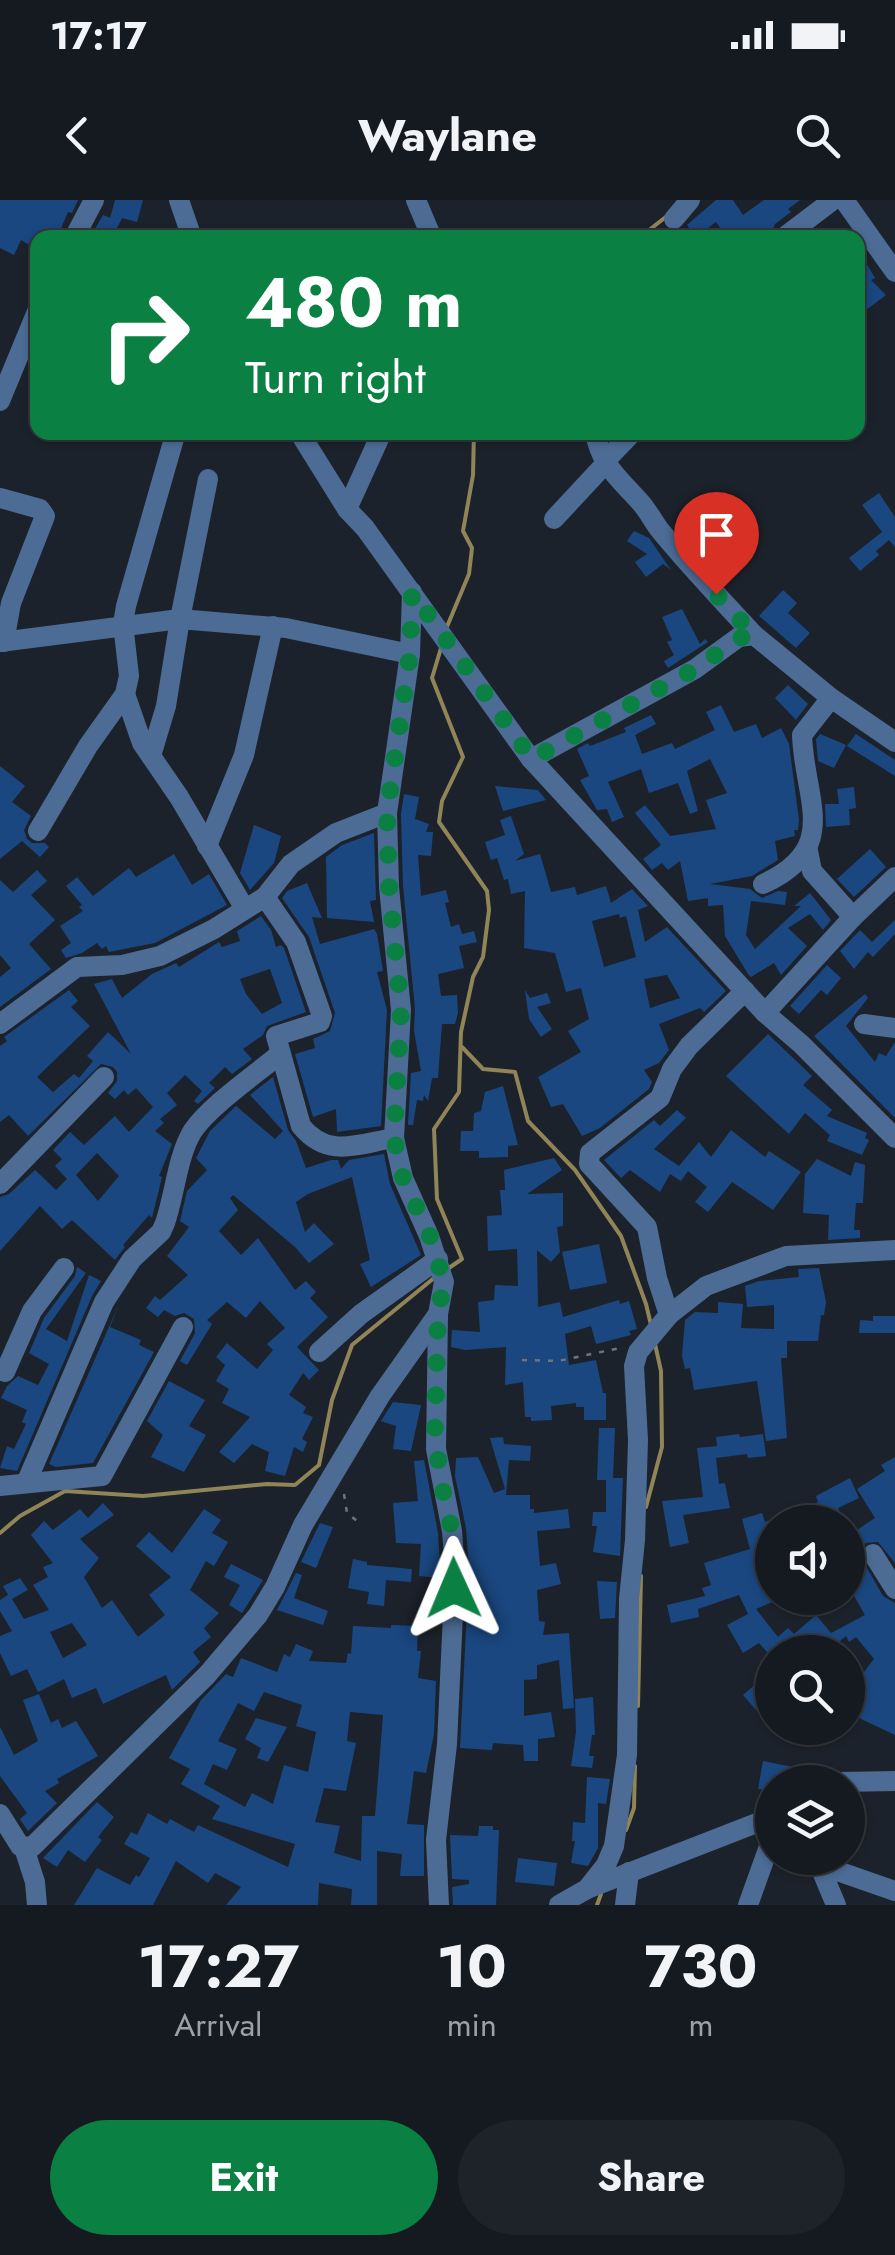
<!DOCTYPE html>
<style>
body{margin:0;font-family:Jost,sans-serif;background:#1e2329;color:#f1f3f6;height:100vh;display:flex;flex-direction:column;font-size:38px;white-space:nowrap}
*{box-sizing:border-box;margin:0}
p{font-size:32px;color:#9da1a5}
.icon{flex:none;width:55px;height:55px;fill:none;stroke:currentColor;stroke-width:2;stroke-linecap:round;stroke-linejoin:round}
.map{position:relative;height:1705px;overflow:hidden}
.details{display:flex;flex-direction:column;background:#151a20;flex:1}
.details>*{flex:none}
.banner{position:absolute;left:30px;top:30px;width:835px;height:210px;border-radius:20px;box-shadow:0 2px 8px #0004,0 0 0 2px #34383e;background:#0b8043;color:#fff;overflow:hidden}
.tools{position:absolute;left:755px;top:1305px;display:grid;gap:20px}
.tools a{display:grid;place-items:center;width:110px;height:110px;border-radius:50%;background:#151a20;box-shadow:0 2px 8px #0004,0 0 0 2px #34383e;font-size:50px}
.pin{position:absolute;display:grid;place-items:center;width:85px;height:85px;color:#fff;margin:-102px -42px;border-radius:50% 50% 50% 0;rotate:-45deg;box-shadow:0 0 10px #0007}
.pin .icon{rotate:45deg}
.me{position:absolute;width:110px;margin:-55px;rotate:359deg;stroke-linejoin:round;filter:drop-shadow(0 0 8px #0008)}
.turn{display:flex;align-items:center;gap:35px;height:210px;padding:0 50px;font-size:45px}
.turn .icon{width:130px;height:130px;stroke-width:2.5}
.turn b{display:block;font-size:70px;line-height:85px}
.eta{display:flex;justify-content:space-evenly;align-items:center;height:170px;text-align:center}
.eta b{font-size:60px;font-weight:700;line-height:70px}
.action{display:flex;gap:20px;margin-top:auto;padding:20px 50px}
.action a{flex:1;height:115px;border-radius:60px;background:#0b8043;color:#fff;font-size:40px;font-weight:700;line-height:115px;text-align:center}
.action a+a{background:#1e2329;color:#f1f3f6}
.status{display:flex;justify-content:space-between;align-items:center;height:70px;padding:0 50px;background:#151a20;direction:ltr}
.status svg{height:28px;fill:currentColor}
header{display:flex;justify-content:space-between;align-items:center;height:130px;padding:0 50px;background:#151a20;font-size:45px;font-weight:700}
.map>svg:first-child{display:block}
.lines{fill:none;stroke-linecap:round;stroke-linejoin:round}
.stream{stroke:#918457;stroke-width:4}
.building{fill:#1a4780;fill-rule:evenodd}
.path{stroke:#70757c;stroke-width:2.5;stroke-dasharray:5 8;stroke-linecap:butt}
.minor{stroke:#4c6c95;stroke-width:20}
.route{stroke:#0b8043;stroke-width:18;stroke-dasharray:0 32.4}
</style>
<div class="status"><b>17:17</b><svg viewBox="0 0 49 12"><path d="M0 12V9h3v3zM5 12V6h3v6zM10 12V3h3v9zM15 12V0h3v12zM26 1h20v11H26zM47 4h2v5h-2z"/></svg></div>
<header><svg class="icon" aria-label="back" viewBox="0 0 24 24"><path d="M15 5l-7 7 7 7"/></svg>Waylane<svg class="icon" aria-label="search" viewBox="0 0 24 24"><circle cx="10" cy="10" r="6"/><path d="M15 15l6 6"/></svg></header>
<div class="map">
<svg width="895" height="1705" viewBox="0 0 895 1705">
<rect width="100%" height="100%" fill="#1c222b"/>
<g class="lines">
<!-- stream -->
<g class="stream">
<polyline points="639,38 667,16"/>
<polyline points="446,429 469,374 472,348 463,331 473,275 474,232"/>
<polyline points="441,448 432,478 463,557 442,601 439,622 487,691 489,710 483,757 473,777 461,832 459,892 434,929 437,999 462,1059 446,1070"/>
<polyline points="462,847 483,869 515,872 528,921 575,970 621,1036 646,1104 651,1125"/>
<polyline points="646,1307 662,1247 661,1171 655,1144"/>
<polyline points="0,1333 20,1316 65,1291 143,1296 267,1284 295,1285 319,1265 332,1200 352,1145 434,1078"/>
<polyline points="638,1506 641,1376"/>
<polyline points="626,1630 634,1608 635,1566"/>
<polyline points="597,1705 601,1694"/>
</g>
</g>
<!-- building -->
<g class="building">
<polygon points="0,0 78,0 72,13 68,12 57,38 38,38 38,50 21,40 14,55 0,48"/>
<polygon points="115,0 143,0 137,22 122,18 112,38 90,38 103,15 110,18"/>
<polygon points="716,0 733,0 743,15 764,0 800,0 788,9 791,12 775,24 769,38 727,38 716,22 696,37 687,25"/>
<polygon points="865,61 875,78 871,80 886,95 866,110 858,100 858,66"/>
<polygon points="879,293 895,317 895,347 889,340 876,351 879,355 860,371 849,358 882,332 862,305"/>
<polygon points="634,331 649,338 671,370 663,364 646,377 635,362 647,354 627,341"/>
<polygon points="783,390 797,403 788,413 810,433 796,448 759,416"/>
<polygon points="682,409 700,444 705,439 708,442 668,468 664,461 674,455 667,442 672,440 662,417"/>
<polygon points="788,485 808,504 796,520 775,498"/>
<polygon points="721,505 734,532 756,524 762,538 781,528 789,544 799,620 798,630 794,630 795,636 775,641 778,660 752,676 710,684 750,689 762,698 778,691 787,692 785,705 751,701 746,735 755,749 801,706 794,706 810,693 831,720 823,730 810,714 788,728 807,746 781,775 774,763 751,777 748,774 725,736 723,705 708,706 708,698 688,701 680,661 668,670 662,663 652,670 643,659 661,645 635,613 645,605 670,636 716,629 706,600 727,593 710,559 687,571 698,611 690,614 678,583 649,593 641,569 608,582 624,617 612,622 607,609 597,610 580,580 589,576 577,549 588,543 590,546 626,532 624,528 651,515 656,524 635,535 642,554 672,543 675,549 715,530 706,512"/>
<polygon points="820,534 846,545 834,568 818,561 816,539"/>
<polygon points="856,534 895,560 895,576 847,546"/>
<polygon points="0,566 25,586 12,602 31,616 24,630 27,639 32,643 45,643 49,647 40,657 22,641 0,659"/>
<polygon points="495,586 538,590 546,600 503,611"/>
<polygon points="854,587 856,608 849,609 850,625 826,627 825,604 839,604 837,589"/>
<polygon points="404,594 419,597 415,619 429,624 426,632 433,632 431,656 418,655 421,696 446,690 449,702 445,703 451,727 459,724 462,734 474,731 477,742 459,746 464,768 438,774 441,796 457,795 458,813 455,824 442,824 438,878 432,878 428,901 424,895 423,901 417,900 413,925 408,925 411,873 421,871 414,831 415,809 403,686 401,614"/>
<path d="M511,616L524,654L515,661L540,654L551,692L575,687L577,695L606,686L611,703L632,689L648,706L638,710L645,742L667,727L726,791L704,812L700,808L659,824L669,850L659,863L644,870L652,882L649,889L600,928L582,936L563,904L551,907L538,877L581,852L568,831L589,819L581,788L566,792L555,753L524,748L525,691L511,694L508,679L504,680L497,658L491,660L485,642L505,635L500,620ZM619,714L620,718L626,716L636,757L604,767L592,721ZM667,775L680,798L650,808L644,779Z"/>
<polygon points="254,625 281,636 274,663 250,690 240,673"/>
<polygon points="374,633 376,700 370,701 374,722 327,718 326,657 342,645"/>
<polygon points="870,649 886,667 854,697 837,679"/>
<polygon points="174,654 192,685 209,674 227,705 155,743 109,752 106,746 102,749 97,743 82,753 66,758 61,750 71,743 60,726 83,711 79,707 82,705 66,686 77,677 93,696 129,668 136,677"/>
<polygon points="37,670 47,681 31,695 55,720 29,744 51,769 0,807 0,777 11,768 0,755 0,680 13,692"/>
<polygon points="307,683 322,718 312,717 320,744 374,729 377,734 383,771 377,772 387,810 381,926 337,932 336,909 313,917 295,854 315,848 313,839 330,831 335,813 309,737 282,698 287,691"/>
<path d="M261,716L271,730L276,747L281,745L284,748L306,812L267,826L263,835L243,849L252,859L232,874L225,867L209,883L215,888L198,904L194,901L202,891L185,875L167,893L177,905L160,919L164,923L155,931L172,944L159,976L162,977L152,1018L149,1015L123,1045L125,1047L115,1060L72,1020L62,1029L40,1006L0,1051V997L9,994L35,970L56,990L67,979L55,966L62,959L53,950L70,932L84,945L115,916L129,932L153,907L136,888L128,895L124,890L115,899L108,893L117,881V872L113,867L101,864L28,936L9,915L0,922V846L7,841L4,837L69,790L78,801L71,807L90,826L37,877L53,892L74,874L79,878L93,861L87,856L108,832L131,854L94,784L112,779L122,798L152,774L176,763L179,767L219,742L222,747L240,741L237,731ZM270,769L282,803L262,814L246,794L240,779ZM97,953L119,976L98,1001L76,975Z"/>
<polygon points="895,720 895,734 873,757 868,752 854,769 840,751 860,730 872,742"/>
<polygon points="827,765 841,778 827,795 821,790 799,814 790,806"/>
<polygon points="525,790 530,798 547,793 551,803 537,807 552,829 541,837 529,819"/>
<polygon points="865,794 868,798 846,826 875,862 879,853 886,856 895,842 895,918 814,836"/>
<polygon points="768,834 812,876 803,885 832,910 827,916 867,933 865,938 869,940 862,955 827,941 830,935 805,913 789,934 726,876"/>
<polygon points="273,877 288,930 296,941 306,968 331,960 338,960 341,969 349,960 384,954 390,984 421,1055 371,1087 360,1064 370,1060 352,977 308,994 296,1002 305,1032 314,1023 334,1044 309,1063 295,1047 233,995 230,998 238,1010 219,1031 241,1055 258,1038 295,1090 306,1081 316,1092 310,1098 328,1117 297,1147 319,1170 309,1180 303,1173 289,1195 306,1207 303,1213 313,1217 302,1239 307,1242 303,1252 294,1247 285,1276 265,1271 269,1252 252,1244 234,1263 219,1252 250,1217 222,1203 229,1189 216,1181 225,1165 216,1157 227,1143 257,1169 273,1150 267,1144 285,1128 260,1101 246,1118 227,1102 207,1120 212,1124 187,1165 180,1161 195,1133 194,1119 184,1113 175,1116 164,1110 158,1117 146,1108 155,1096 160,1100 188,1075 167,1056 189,1027 180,1021 187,991 207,970 196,958 210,931 236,906 275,939 283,931 250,895"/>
<polygon points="503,886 518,945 508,946 508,957 479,958 479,951 460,951 461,931 473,931 474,913 481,911 485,892"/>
<polygon points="677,910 686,918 654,949 679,966 699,942 711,957 731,930 765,957 769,951 801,972 773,1010 732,982 708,1012 695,1002 707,987 688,971 681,981 670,974 660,992 630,970 621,978 604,960 654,920 660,926"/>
<polygon points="554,958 562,970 527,994 563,993 563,1026 557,1027 560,1052 551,1062 537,1050 538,1107 560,1102 563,1117 619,1100 620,1104 629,1101 637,1129 629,1131 631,1135 596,1144 591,1126 565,1134 569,1165 596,1160 603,1193 606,1193 606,1220 584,1220 584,1207 576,1207 576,1203 551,1206 552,1220 531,1221 531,1217 525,1217 523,1182 505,1185 506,1147 465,1150 451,1147 452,1130 480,1132 478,1102 494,1100 495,1085 518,1086 517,1049 488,1051 487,1016 502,1015 500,990 505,990 504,970"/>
<polygon points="817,959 851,976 855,962 865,965 863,1003 856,1003 854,1030 860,1030 860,1038 828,1040 829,1015 803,1013 805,974"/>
<polygon points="599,1044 607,1083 570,1090 562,1052"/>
<polygon points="77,1067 86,1073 46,1129 67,1141 89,1075 101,1081 92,1096 17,1271 0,1268 7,1246 14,1249 26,1224 22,1222 27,1210 1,1198 7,1186 18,1176 38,1185 49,1164 29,1153 44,1118 75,1076"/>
<polygon points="819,1068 826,1102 824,1115 821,1115 818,1141 787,1141 787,1158 781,1158 787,1238 766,1241 757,1181 694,1190 690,1168 685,1169 682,1156 685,1120 695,1112 718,1113 718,1102 743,1104 741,1128 774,1129 774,1105 747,1107 745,1086 759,1081 799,1077 798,1069"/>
<polygon points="119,1104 110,1127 141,1140 139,1145 154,1152 93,1263 56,1267 49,1264"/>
<polygon points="873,1116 895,1116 895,1133 859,1133 860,1120 873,1121"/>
<polygon points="169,1181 205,1200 189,1226 206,1235 184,1272 151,1257 163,1235 147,1221"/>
<polygon points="393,1202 421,1205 411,1251 393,1249 396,1226 381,1221"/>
<polygon points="599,1228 615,1228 613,1278 623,1278 620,1356 593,1352 597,1326 592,1326 593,1312 606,1312 606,1280 597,1280"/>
<polygon points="739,1234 740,1237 763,1234 766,1256 748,1258 747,1254 716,1258 719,1284 725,1283 730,1308 683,1315 689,1343 670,1347 662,1301 703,1297 697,1248 717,1246 716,1237"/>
<polygon points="503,1237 504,1244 531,1246 530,1261 509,1260 506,1295 530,1295 530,1309 534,1309 534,1313 568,1309 570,1328 537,1331 540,1366 556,1363 561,1384 537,1390 539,1421 545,1422 543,1435 569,1433 574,1508 563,1509 559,1460 537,1465 537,1479 524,1480 524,1516 551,1512 555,1537 538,1539 538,1561 524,1561 523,1545 493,1543 492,1550 460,1548 469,1370 466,1328 455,1276 456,1258 478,1257 494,1293 505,1289 490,1238"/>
<polygon points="895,1257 895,1363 878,1342 865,1343 859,1354 883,1396 895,1403 895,1535 861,1519 848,1508 848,1480 854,1485 874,1459 856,1437 849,1442 846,1436 827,1452 767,1452 759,1443 743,1453 727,1425 748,1414 739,1395 698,1409 699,1417 671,1423 667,1405 705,1396 702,1388 711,1385 704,1363 750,1349 742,1319 762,1313 765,1322 796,1311 818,1302 816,1296 850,1278 859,1298 838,1308 845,1322 772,1322 772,1402 756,1409 778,1437 788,1428 794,1434 816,1415 831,1433 865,1415 849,1387 860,1378 848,1383 848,1336 875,1318 857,1289 885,1271 881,1265"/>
<polygon points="424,1260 438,1333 441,1378 419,1376 421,1344 396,1343 393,1303 418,1301 414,1261"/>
<path d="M103,1303L114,1315L80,1339L99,1358L84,1377L102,1408L112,1400L138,1437L165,1415L149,1395L171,1377L136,1346L149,1332L172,1353L204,1309L221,1320L212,1333L228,1342L214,1366L206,1361L190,1390L219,1413L204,1428L211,1437L193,1452L200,1462L172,1490L166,1475L103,1504L96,1488L72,1498L64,1479L38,1492L27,1469L11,1476L0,1453V1436L12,1431L0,1411V1400L8,1395L3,1386L20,1378L28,1390L12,1399L24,1419L49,1410L33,1385L48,1377L43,1367L53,1363L31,1335L44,1321L53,1330L80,1309L88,1318ZM72,1423L87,1445L63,1458L50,1432Z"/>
<polygon points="320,1323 333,1327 316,1368 301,1362"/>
<polygon points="353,1359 367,1362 367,1365 412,1369 411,1382 386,1380 384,1406 367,1404 369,1392 348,1388"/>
<polygon points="231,1364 263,1380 242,1413 229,1405 240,1385 224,1377"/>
<polygon points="296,1373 302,1375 294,1398 328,1411 323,1425 277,1410"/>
<polygon points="597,1381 617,1382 615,1418 600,1419"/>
<path d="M391,1425L418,1426L417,1451H421L418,1478L436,1481L434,1534L426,1573L414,1571L407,1624L424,1625V1676H400L402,1654L377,1651V1705H351L352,1689L319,1683L318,1705H226L241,1687L215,1673L208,1683L176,1661L153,1705H74L97,1668L130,1685L136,1675L139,1677L150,1658L124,1644L131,1632L137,1635L148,1613L167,1624L170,1619L194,1632L198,1625L288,1667L295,1644L212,1619L220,1606L181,1584L190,1569L169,1558L201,1500L226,1474L233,1477L241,1458L277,1472L284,1454L290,1457L296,1444L313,1451L309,1461L346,1463L348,1453L351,1454L353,1426L391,1428ZM264,1492L302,1505L296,1526L316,1532L308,1572L284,1565L273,1604L252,1593L245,1607L204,1584L213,1564L227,1570L237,1549L218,1541L238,1503L254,1511ZM350,1512L383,1515L375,1616H362L361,1661L334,1653L340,1626L315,1622L324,1588L346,1591L356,1543L347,1541Z"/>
<polygon points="772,1470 772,1496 767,1508 763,1504 756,1510 743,1495"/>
<polygon points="39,1494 51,1523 58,1519 62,1528 76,1521 98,1556 57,1579 59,1583 45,1591 57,1603 28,1631 20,1619 27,1613 0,1576 0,1527 14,1555 38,1541 23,1500"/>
<polygon points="593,1497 595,1535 592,1535 589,1556 594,1556 592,1568 571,1566 576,1532 575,1499"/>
<polygon points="256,1518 287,1527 268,1562 257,1558 261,1548 245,1539"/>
<polygon points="763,1561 798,1568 795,1582 772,1582 772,1591 758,1589"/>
<polygon points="587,1577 610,1579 606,1604 598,1603 598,1648 588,1666 571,1663 575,1641 572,1641 573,1622 585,1623"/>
<polygon points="97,1602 114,1617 98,1637 102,1640 85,1662 68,1650 57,1667 43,1658"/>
<polygon points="479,1626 493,1626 493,1630 499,1630 496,1705 453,1705 452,1687 469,1684 469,1680 452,1679 450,1635 478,1636"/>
<polygon points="518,1658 557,1663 554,1686 515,1682"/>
</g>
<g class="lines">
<!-- path -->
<g class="path">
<polyline points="522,1160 558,1161 620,1148"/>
<polyline points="344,1294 347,1313 362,1325"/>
</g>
<!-- minor -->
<g class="minor">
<polyline points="179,0 192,38"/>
<polyline points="416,0 432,38"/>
<polyline points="844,0 895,72"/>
<polyline points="674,19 690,0"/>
<polyline points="74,38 94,0"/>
<polyline points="783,38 833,0"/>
<polyline points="0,201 38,109"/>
<polyline points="299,232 347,309 365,328 531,559 765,813 801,844 895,938"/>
<path d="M595,232C600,265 621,280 641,303C648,311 653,321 659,329C689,366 722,400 754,435"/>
<polyline points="605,261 633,232"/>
<polyline points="0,298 40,309 45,316 11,403 4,442"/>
<polyline points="347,309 382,232"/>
<polyline points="554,319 606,263"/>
<polyline points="0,442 180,419 286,428 410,454"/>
<polyline points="125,494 142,543 179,597 245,709"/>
<polyline points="151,556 166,506 180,419 208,279"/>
<polyline points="531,559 695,469 739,437 754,435 831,498 895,542"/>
<polyline points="38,631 88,546 125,494 129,476 123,424 126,406 175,235"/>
<polyline points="207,646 244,555 273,426"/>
<polyline points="808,651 812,671 853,717"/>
<path d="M763,684C842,648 804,600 802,535L831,498"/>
<path d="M265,697L296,742L322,816L320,822L276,836L301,926C328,959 357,944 394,938"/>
<polyline points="765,813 853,717 895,677"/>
<polyline points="0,824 77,767 122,765 160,756 214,729 265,697 291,664 336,633 387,613 410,454 412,392"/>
<polyline points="864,824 895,828"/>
<polyline points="0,984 104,877"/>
<polyline points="669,1115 657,1078 647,1027 589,964 590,953 660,898 672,869 689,846 745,791"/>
<polyline points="438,1116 436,1249 452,1331 455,1370 447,1544 436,1640 439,1705"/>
<polyline points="319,1152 361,1114 438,1059"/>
<polyline points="0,1170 5,1172 32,1111 64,1068"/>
<path d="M27,1281L104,1102L132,1059L161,1032L165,1023C175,994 177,958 192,932C208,907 256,874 280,854"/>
<polyline points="0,1286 102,1276 183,1127"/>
<polyline points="873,1354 895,1389"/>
<polyline points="841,1582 895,1581"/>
<polyline points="0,1614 20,1646 32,1647 207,1475 258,1415 275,1387 303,1325 380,1196 438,1114 444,1082 429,1036 403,978 394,938 401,810 389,687 387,613"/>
<polyline points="24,1648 35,1682 37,1705"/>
<polyline points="811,1658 826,1667 895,1691"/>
<polyline points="818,1662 836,1705"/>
<polyline points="587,1689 606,1665 614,1646 627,1555 629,1399 635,1340 638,1240 634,1166 638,1152 669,1115 706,1086 786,1056 895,1050"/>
<polyline points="559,1705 587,1689 772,1617"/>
<polyline points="625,1705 629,1672"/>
<polyline points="748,1705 772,1638"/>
</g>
</g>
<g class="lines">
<!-- route -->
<polyline class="route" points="454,1388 452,1331 440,1277 435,1228 438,1114 444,1082 430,1036 403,978 394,938 401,810 389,686 387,612 410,454 412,392 532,559 695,469 739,438 754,435 716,394"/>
</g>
</svg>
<div class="tools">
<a><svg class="icon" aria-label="sound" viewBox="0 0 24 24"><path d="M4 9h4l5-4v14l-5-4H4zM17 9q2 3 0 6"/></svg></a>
<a><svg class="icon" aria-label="search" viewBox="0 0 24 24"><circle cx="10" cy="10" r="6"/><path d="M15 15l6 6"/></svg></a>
<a><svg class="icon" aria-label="layers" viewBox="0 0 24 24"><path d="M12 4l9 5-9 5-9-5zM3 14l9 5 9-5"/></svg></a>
</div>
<div class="pin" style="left:716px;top:394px;background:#d93025"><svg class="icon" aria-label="arrive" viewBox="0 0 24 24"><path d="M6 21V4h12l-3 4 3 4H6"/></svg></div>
<svg class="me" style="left:454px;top:1388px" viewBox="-20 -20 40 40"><path d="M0-17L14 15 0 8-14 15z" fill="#0b8043" stroke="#fff" stroke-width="4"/></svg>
<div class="banner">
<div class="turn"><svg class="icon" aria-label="right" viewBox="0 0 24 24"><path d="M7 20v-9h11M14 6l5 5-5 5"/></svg><div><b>480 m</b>Turn right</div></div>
</div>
</div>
<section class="details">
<div class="eta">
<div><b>17:27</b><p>Arrival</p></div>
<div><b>10</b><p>min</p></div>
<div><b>730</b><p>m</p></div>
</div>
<div class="action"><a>Exit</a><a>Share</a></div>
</section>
